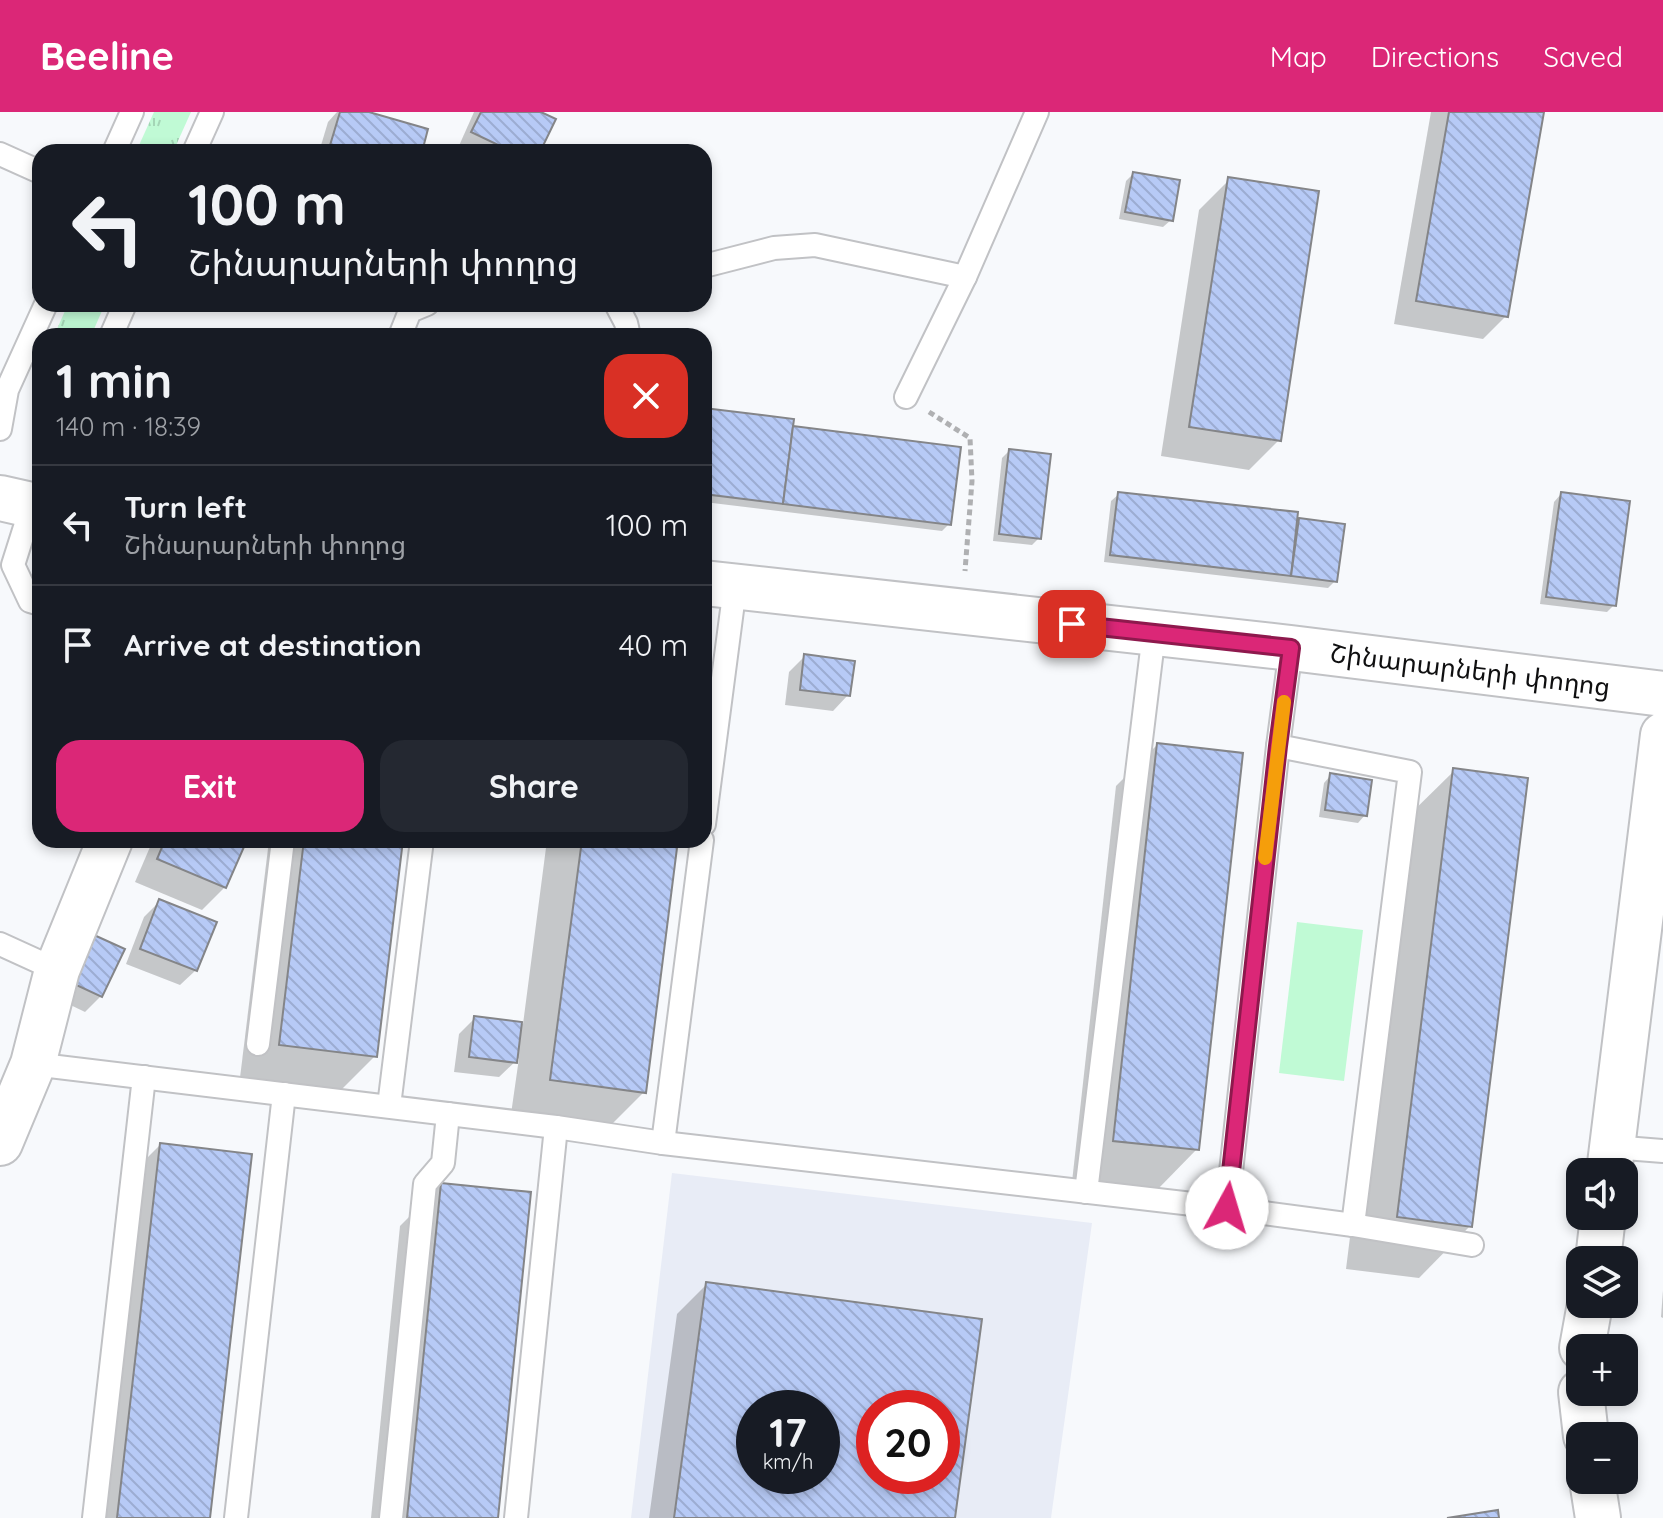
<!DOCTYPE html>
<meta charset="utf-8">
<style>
body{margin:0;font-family:Quicksand,"Noto Sans Armenian",sans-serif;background:#242831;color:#f1f3f6;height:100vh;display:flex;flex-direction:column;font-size:30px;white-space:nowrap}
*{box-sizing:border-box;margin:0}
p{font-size:26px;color:#9ea1a6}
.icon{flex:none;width:44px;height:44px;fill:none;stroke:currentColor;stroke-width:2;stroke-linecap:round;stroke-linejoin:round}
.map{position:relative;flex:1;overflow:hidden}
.sheet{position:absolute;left:32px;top:216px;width:680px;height:520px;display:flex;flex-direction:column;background:#171b24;border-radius:24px;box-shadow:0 4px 12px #0003}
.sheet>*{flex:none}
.banner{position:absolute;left:32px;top:32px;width:680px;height:168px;border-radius:24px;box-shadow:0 4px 12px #0003;background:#171b24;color:#f1f3f6;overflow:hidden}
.fabs{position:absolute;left:1566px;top:1046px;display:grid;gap:16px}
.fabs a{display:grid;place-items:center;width:72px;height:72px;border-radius:16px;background:#171b24;box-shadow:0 4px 12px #0003;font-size:40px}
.speed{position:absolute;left:736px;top:1278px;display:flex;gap:16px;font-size:40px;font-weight:700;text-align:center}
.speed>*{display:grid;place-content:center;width:104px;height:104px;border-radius:50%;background:#171b24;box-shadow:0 4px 12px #0003;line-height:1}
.speed small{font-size:20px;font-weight:400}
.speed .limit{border:12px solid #d22;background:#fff;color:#111}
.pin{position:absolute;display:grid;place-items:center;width:68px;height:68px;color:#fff;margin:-34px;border-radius:16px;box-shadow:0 4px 12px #0006}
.me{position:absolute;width:88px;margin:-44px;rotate:6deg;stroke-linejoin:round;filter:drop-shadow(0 0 6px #0008)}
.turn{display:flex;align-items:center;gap:28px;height:168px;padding:0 24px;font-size:36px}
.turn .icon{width:104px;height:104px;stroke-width:2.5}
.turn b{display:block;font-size:56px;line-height:68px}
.round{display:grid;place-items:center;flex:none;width:84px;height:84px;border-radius:24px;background:#242831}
.overview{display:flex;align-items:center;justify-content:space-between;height:136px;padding:0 24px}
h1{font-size:48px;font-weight:700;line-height:60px}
.cta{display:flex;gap:16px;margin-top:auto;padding:16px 24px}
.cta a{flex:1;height:92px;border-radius:24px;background:#db2777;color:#fff;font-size:32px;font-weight:700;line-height:92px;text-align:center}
.cta a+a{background:#242831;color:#f1f3f6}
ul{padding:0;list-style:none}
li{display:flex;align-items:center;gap:24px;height:120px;padding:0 24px;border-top:2px solid #363941}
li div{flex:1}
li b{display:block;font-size:30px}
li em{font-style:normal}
header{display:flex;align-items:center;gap:48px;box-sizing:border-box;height:112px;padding:0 40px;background:#db2777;color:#fff}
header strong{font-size:38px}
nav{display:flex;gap:44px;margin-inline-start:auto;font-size:28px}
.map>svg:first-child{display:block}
.built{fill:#e8ecf6;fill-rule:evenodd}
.grass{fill:url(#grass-tufts)}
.garden{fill:#c0fad5}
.shadow{fill:#0003;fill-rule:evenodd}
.building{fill:url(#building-back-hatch);stroke:#848588;stroke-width:2;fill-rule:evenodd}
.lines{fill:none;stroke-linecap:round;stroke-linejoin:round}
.service-casing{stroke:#c1c2c5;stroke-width:26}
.minor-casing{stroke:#c1c2c5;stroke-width:48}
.tertiary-casing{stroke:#c1c2c5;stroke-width:48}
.path{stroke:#afb0b2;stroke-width:5;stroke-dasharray:6 4;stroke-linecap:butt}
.service{stroke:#fff;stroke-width:22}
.minor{stroke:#fff;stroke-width:44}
.tertiary{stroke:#fff;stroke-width:44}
.route-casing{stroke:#8e194d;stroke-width:20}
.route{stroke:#db2777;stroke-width:14}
.slow{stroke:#f59e0b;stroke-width:14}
.labels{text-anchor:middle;stroke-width:6;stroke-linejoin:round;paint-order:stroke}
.street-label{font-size:26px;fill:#0f0f10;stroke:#fff}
</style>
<header>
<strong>Beeline</strong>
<nav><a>Map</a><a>Directions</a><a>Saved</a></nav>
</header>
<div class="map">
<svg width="1663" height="1406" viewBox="0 0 1663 1406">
<defs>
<pattern id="grass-tufts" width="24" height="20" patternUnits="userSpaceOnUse" patternTransform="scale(2)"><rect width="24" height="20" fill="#c0fad5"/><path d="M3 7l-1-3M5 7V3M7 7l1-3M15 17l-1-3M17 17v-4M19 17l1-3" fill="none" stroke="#a4d5b6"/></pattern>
<pattern id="building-back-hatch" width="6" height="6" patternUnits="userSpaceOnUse" patternTransform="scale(2)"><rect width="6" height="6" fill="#b7caf6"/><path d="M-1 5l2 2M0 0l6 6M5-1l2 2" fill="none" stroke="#9cacd2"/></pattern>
</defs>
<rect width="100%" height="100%" fill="#f7f9fc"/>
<!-- built -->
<path class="built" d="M672,1061L1092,1111L1051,1406H631ZM754,1296H822V1364H754ZM874,1296H942V1364H874Z"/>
<!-- grass -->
<g class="grass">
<polygon points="154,0 191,0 173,40 136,40"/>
<polygon points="68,192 105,192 91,224 54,224"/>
</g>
<!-- garden -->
<polygon class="garden" points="1297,810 1363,818 1344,969 1279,961"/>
<!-- shadow -->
<g class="shadow">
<polygon points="337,0 362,0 419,40 319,40 328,10"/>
<polygon points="474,0 536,0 538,40 466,40 458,36"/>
<polygon points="1431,0 1542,0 1506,204 1483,227 1394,212"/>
<polygon points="1133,62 1171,108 1163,115 1119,107 1126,69"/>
<polygon points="1229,68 1279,328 1249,358 1161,344 1199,98"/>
<polygon points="704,298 790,316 949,412 942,419 704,390"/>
<polygon points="1009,339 1039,426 1032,433 993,429 1002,346"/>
<polygon points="1119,382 1294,413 1300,408 1335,469 1328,476 1104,450 1111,389"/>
<polygon points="1561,382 1614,493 1607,500 1540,492 1554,390"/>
<polygon points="805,544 848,583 833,599 785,593 789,560"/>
<polygon points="1157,633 1197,1037 1156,1079 1072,1070 1116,674"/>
<polygon points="1454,659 1470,1114 1419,1166 1346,1157 1402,710"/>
<polygon points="1331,663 1365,703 1358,711 1319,705 1324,671"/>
<polygon points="153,728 245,728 225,775 202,798 135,770"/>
<polygon points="269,728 401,728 375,944 334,985 239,974"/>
<polygon points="547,728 676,728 644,980 603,1021 510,1009 519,946 499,965 454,960 459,922 475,906 523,912"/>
<polygon points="160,789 196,858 180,873 126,852 144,805"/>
<polygon points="94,825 101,884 85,900 58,887"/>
<polygon points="160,1033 208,1406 82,1406 119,1074"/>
<polygon points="441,1073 496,1406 371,1406 400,1114"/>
<path d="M707,1172L980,1209L953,1406H649L677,1202ZM754,1296H822V1364H754ZM874,1296H942V1364H874Z"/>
<polygon points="1663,1178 1663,1206 1661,1205"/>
</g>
<!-- building -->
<g class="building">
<polygon points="340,0 369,0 428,17 422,40 328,40"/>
<polygon points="481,0 541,0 556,7 540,40 513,40 471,20"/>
<polygon points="1449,0 1544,0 1508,205 1416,189"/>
<polygon points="1133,60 1180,68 1173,109 1125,100"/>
<polygon points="1228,65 1319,79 1281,329 1189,315"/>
<polygon points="704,296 794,307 783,392 704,382"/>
<polygon points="793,314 961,335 951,413 783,392"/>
<polygon points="1009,337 1051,342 1041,427 999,422"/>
<polygon points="1118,380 1298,400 1291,464 1110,443"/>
<polygon points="1561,380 1630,389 1616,494 1546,485"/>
<polygon points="1299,406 1345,412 1337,470 1291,464"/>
<polygon points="804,542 855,549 850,584 800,578"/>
<polygon points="1157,631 1243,641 1199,1038 1113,1029"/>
<polygon points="1453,656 1528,666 1472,1115 1397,1105"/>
<polygon points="1330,661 1372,668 1367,704 1325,698"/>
<polygon points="165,728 247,728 226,776 157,747"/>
<polygon points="304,728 403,728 377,945 279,933"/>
<polygon points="582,728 678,728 646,981 550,968"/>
<polygon points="159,787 217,810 197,859 140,837"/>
<polygon points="94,823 125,837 102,885 72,871"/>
<polygon points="474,904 522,910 517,951 469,945"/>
<polygon points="160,1031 252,1042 210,1406 117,1406"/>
<polygon points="441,1071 531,1080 498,1406 407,1406"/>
<path d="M706,1170L982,1207L955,1406H674ZM754,1296H822V1364H754ZM874,1296H942V1364H874Z"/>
<polygon points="1498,1398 1499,1406 1447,1406"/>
</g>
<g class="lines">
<defs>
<g id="service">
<polyline points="114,40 132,0"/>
<polyline points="194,40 212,0"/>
<polyline points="0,42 40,60"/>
<polyline points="704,154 774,136 815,133 965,165"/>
<polyline points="616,192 626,211 629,224"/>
<polyline points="111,224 125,192"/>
<polyline points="400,224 410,199 427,192"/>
<polyline points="906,285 965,165 1037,0"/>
<polyline points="0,317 7,278 46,192"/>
<polyline points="32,393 13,453 30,489 40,492"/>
<polyline points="1278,634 1410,660 1353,1113"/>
<polyline points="704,712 735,475"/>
<polyline points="0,832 57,858"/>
<polyline points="258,932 283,728"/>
<polyline points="33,952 556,1015 663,1031 1227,1096 1353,1113 1472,1133"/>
<polyline points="389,994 422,728"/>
<polyline points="663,1031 702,728"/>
<polyline points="1612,1035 1663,1039"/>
<polyline points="1086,1080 1154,521"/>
<polyline points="1227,1096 1278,634 1291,536"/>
<polyline points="94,1406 144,965"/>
<polyline points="236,1406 284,982"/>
<polyline points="391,1406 425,1072 443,1051 448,1002"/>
<polyline points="516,1406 556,1015"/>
</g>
<polyline id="minor" points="0,1031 33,952 57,858 110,728"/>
<g id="tertiary">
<polyline points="0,386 40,395"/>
<polyline points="704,471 1291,536 1663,582"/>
<polyline points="1609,1060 1663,623"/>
<polyline points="1598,1148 1603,1104"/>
<polyline points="1582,1236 1590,1192"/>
<polyline points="1581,1280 1586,1324"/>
<polyline points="1592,1368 1598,1406"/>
</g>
</defs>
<!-- service casing -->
<use href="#service" class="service-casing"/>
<!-- minor casing -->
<use href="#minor" class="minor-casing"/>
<!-- tertiary casing -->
<use href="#tertiary" class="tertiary-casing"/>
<!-- path -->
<polyline class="path" points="929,300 970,326 972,369 965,459"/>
<!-- service -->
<use href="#service" class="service"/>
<!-- minor -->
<use href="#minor" class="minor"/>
<!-- tertiary -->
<use href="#tertiary" class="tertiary"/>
</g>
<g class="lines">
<defs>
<polyline id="route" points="1072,512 1291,536 1278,634 1227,1096"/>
</defs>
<!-- route casing -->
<use href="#route" class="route-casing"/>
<!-- route -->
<use href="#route" class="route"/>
<!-- slow -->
<polyline class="slow" points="1265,746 1284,590"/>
</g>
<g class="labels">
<!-- street labels -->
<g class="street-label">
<text transform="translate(1470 558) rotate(7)" y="9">Շինարարների փողոց</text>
</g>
</g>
</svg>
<div class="fabs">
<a><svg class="icon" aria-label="sound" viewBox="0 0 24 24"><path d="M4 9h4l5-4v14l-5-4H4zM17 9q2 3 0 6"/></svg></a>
<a><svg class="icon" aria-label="layers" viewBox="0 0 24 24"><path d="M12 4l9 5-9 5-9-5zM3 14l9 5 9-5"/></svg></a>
<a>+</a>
<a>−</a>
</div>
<div class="speed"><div>17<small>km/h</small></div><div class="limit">20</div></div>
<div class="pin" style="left:1072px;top:512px;background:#d93025"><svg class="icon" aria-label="arrive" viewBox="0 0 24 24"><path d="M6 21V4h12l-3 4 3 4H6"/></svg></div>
<svg class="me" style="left:1227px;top:1096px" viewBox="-20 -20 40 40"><circle r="19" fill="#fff"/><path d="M0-13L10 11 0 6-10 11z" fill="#db2777"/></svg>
<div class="banner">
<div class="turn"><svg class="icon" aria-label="left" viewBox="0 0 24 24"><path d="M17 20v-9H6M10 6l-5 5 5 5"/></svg><div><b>100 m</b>Շինարարների փողոց</div></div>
</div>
<section class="sheet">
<div class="overview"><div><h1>1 min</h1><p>140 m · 18:39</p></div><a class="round" style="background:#d93025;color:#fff"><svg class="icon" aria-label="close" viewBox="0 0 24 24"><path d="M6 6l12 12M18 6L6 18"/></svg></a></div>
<ul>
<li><svg class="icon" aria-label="left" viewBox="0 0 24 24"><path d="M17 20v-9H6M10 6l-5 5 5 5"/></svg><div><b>Turn left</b><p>Շինարարների փողոց</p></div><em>100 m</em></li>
<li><svg class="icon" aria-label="arrive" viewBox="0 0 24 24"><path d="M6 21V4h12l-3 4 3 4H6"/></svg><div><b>Arrive at destination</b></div><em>40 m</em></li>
</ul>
<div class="cta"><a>Exit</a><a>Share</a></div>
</section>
</div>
